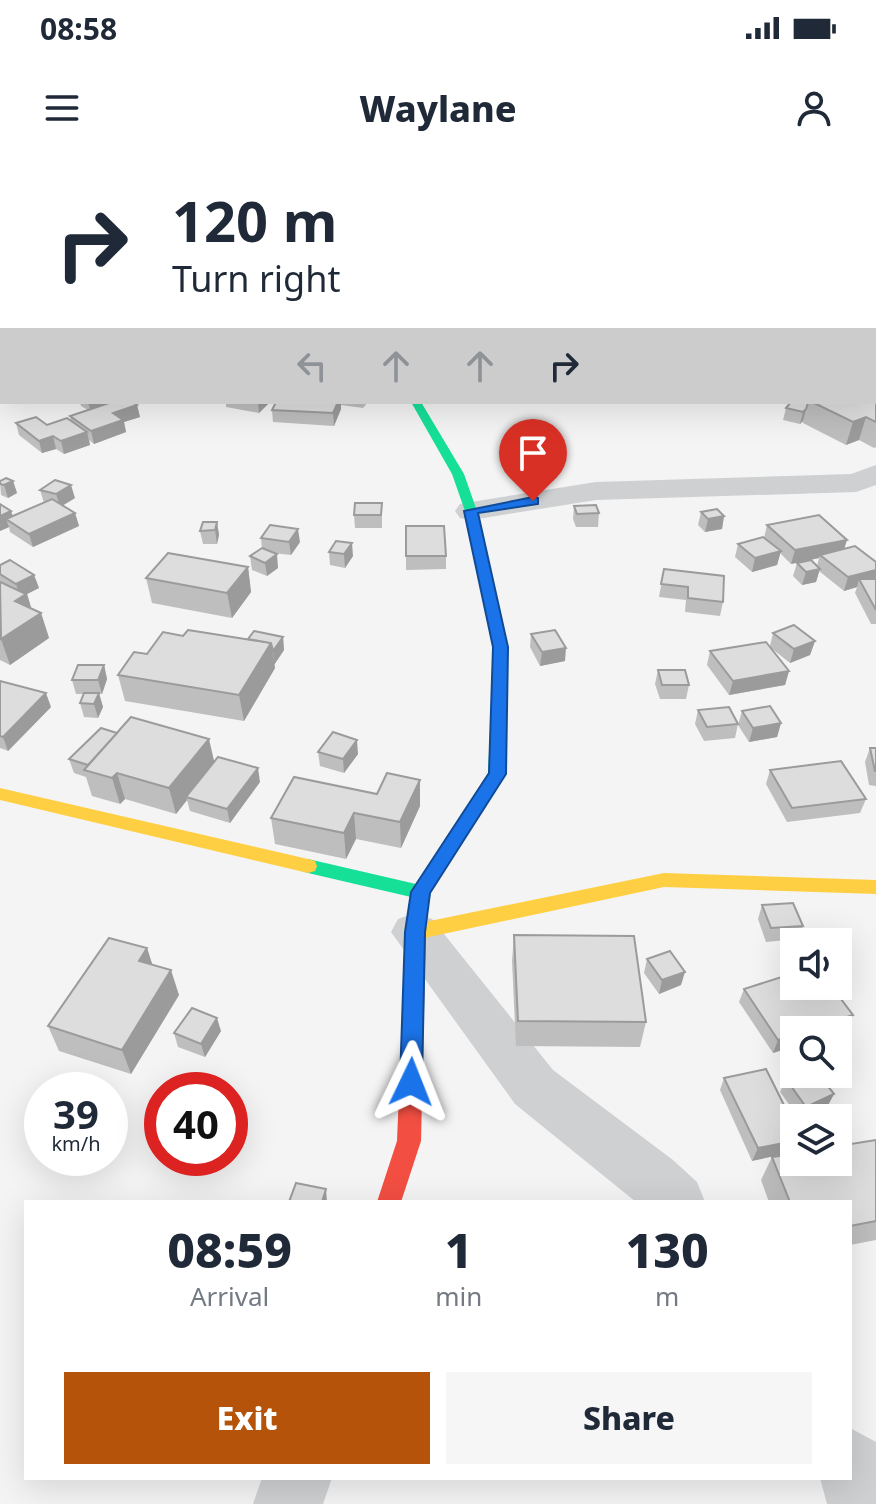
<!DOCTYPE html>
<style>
body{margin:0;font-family:"Noto Sans",sans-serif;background:#f6f6f7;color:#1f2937;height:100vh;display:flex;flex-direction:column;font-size:30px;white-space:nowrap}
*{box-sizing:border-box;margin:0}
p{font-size:26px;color:#747a83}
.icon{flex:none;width:44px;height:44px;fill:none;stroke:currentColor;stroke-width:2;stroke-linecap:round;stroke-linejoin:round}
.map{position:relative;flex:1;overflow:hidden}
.panel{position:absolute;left:24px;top:1040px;width:828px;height:280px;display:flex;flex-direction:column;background:#fff;border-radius:0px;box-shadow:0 8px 32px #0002}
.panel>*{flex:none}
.top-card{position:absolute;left:0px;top:0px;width:876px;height:244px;box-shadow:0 8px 32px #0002;background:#fff;color:#1f2937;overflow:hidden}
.controls{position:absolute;left:780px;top:768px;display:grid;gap:16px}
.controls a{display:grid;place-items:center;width:72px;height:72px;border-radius:0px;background:#fff;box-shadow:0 8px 32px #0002;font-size:40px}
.speed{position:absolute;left:24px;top:912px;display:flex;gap:16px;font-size:40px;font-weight:700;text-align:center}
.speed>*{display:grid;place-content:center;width:104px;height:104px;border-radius:50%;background:#fff;box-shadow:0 8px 32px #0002;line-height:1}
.speed small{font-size:20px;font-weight:400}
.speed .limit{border:12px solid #d22;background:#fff;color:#111}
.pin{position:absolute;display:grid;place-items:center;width:68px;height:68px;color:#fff;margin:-82px -34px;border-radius:50% 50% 50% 0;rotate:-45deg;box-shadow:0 0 8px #0007}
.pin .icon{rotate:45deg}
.me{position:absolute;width:88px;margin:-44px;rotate:2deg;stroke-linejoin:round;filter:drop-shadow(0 0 6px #0008)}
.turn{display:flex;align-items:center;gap:28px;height:168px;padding:0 40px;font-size:36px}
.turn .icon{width:104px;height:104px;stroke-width:2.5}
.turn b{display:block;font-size:56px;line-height:68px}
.lanes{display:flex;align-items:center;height:76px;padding:0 40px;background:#0003;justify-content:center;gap:40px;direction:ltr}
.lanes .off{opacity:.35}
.eta{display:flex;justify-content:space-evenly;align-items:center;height:136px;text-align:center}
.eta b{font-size:48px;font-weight:800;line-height:56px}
.cta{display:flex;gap:16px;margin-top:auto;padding:16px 40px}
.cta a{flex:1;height:92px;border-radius:0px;background:#b45309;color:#fff;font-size:32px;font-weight:800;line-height:92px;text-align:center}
.cta a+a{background:#f6f6f7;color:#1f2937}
.status{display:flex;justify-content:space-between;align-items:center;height:56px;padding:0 40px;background:#fff;direction:ltr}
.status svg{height:22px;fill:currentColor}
header{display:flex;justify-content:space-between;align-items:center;height:104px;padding:0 40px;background:#fff;font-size:36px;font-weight:800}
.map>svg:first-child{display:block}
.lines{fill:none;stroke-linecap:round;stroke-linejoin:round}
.street{fill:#ced0d2;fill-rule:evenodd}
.fast{fill:#16e098;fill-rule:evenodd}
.slow{fill:#ffcf43;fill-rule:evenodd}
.jam{fill:#f24e42;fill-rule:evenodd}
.wall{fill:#bebebf}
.shaded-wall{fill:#9b9b9b}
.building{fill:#ddddde;stroke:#9b9b9b;stroke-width:2}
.route{fill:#1a73e8;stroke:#114b97;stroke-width:2}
</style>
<div class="status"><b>08:58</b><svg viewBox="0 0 49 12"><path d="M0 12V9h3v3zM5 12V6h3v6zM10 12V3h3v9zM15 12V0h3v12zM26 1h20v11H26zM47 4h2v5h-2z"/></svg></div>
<header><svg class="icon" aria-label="menu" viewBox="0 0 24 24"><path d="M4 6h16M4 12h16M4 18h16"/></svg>Waylane<svg class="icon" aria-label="person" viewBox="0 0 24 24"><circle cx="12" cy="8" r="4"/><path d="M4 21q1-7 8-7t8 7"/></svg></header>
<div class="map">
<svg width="876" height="1344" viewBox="0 0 876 1344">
<rect width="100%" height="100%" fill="#f4f4f4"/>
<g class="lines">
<!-- street -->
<g class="street">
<polygon points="279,0 308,0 277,2"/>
<polygon points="554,0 572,0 552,2"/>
<polygon points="0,77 2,77 0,90"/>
<rect x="0" y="176" width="2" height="14"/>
<polygon points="876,305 876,325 856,332 596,340 471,360 460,358 455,351 460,344 471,342 596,322 851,314"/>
<polygon points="415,753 432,759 553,910 673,1000 697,1022 705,1042 636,1042 515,944 391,772 398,759"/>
<polygon points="850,1268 876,1282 876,1344 827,1344 820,1318 850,1318"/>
<polygon points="262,1318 332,1318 323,1344 253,1344"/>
</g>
<!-- fast -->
<polygon class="fast" points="411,242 421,242 464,314 477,351 508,487 506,614 430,733 423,771 409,771 406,766 411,737 308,713 301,711 299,706 301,701 308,699 416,724 488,614 494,487 465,351 452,314"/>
<!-- slow -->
<g class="slow">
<polygon points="0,628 308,699 315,701 317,706 315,711 308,713 0,640"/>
<polygon points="664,713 876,720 876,734 664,727 415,780 408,777 405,772 408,767 415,764"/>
</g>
<!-- jam -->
<polygon class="jam" points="416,758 423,761 426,766 421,981 401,1042 377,1042 397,981 406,766 409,761"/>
</g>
<!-- wall -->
<g class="wall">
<polygon points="377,0 422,0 422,2 373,2"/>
<polygon points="482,0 554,0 553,2 481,2"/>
<rect x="615" y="0" width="40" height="2"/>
<rect x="874" y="162" width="2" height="23"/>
<polygon points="876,240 876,287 874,288 859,280 846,285 803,263 803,261 800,264 783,260 786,248 808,242 874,242"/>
<polygon points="80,242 103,242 103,245 137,245 140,257 124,262 126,272 94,284 89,280 90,285 64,294 56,289 42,293 19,275 16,263 47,265 71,261 70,256 88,250 81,246"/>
<polygon points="226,242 270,242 259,253 226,247"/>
<polygon points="276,242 368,242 363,248 341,245 341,249 334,266 273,262 272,250"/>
<polygon points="0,321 13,321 17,333 8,338 1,335"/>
<polygon points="40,330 75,338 62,346 75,353 79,366 33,387 10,372 9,367 0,371 11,351 13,356 44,343"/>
<polygon points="382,343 382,368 355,368 354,355"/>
<polygon points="574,346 599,353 598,367 576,367 573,359"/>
<polygon points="701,352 724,356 722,369 705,372 698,365"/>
<polygon points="217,362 219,375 217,384 203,384 200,371"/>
<polygon points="767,365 844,389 876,402 876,464 871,464 855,433 857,427 844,431 819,411 816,422 802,425 793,416 797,403 817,406 819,398 791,404 780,393 777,405 752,412 735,397 738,384 764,378"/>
<polygon points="406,366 446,396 446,409 406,410"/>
<polygon points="261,378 300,382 291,395 273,393 278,408 267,416 252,410 250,396 262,389"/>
<polygon points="336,381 353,396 345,408 330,405 329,392"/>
<polygon points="0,405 34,415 39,428 27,434 31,448 41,453 49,478 10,505 0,500"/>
<polygon points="248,407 251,432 232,458 152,443 146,418"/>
<polygon points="664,409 723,442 720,456 685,452 686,440 659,437"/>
<polygon points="773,473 815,481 810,495 790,503 771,488 789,511 785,525 729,535 707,505 710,491 770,486"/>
<polygon points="531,474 565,501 540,506 530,487"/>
<polygon points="183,476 248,479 283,477 284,490 274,505 275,508 244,561 125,541 118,515 147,494"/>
<polygon points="104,505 107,519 102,534 99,534 103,547 98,558 84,557 80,543 84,534 76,534 72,520"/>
<polygon points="658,510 689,525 686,539 660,539 655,524"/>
<polygon points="0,521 51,547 8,591 0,588"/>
<polygon points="698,550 738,564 735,578 704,581 695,564"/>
<polygon points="742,551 781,563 777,577 749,582 738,565"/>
<polygon points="870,588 876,588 876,626 869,625 865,602"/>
<polygon points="318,592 358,594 344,613 320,606"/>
<polygon points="69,599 214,602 260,622 230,663 190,651 187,640 176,654 125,639 120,644 92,636 86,617 74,613"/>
<polygon points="770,610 866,639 860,653 787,662 766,624"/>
<polygon points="420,646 401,688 356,679 346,699 275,684 271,658"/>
<polygon points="762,745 803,766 798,779 766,782 758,759"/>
<polygon points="514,775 646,862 640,887 516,886 512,801"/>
<polygon points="147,788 152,804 179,835 131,914 59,891 48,866"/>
<polygon points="647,799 681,825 659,834 644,813"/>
<polygon points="744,829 853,855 846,869 773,893 739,842"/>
<polygon points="221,871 205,897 178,887 174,873"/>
<polygon points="724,918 794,965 752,1001 720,930"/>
<polygon points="786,919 834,934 827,947 803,958 799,958 780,932"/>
<polygon points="876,980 876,1080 850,1085 850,1042 769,1042 761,1020 772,997"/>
</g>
<!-- shaded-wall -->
<g class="shaded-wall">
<polygon points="40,0 68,0 42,2 40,2"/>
<polygon points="132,0 156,0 133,2"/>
<polygon points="2,47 2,58 0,59 0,48"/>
<polygon points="2,105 2,117 0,117 0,106"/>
<polygon points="2,187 2,201 0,202 0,188"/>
<polygon points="88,242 103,242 104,248 91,252"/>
<polygon points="258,242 270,242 259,253"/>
<polygon points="338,242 341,242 341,249 334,266 333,253"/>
<polygon points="137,245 140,257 124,262 126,272 94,284 91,271 113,253"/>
<polygon points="806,249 803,261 800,264 803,252"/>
<polygon points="866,257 859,280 846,285 853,262"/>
<polygon points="87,272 90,285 64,294 61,281"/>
<polygon points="53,276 56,289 42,293 39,281"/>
<polygon points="13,321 17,333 8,338 4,325"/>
<polygon points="71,325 75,338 60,347 56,334"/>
<polygon points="11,351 15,364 6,359 9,367 0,371 0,356"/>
<polygon points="75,353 79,366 33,387 29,374"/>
<polygon points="724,356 722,369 705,372 708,359"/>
<polygon points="217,362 219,375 217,384 215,370"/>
<polygon points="298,369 300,382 291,395 289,382"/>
<polygon points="847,380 843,393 820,395 819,398 791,404 795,390"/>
<polygon points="352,383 353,396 345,408 344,394"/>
<polygon points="781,391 777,405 752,412 755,398"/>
<polygon points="277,394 278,408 267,416 265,403"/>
<polygon points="248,407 251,432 232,458 227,433"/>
<polygon points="820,409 816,422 802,425 806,412"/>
<polygon points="876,410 876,422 859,419 857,427 844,431 848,417"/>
<polygon points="34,415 39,428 27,434 34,457 41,453 49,478 10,505 1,479 15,441 20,438 16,424"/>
<polygon points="283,477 284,490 274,505 273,491"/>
<polygon points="815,481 810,495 790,503 794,489"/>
<polygon points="271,483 275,508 244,561 239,535"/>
<polygon points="566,488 565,501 540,506 542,492"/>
<polygon points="104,505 107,519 102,534 98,520"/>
<polygon points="789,511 785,525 729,535 733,521"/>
<polygon points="46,533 51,547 8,591 3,577"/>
<polygon points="99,533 103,547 98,558 94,544"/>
<polygon points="781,563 777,577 749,582 753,568"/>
<polygon points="209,579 215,605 186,637 187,640 176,654 169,628"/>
<polygon points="357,580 358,594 344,613 343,599"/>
<polygon points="258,608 260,622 230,663 227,649"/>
<polygon points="117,613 125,639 120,644 112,618"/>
<polygon points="420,620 420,646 401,688 400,662"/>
<polygon points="354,653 356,679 346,699 344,673"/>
<polygon points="147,788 155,813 139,801"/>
<polygon points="171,810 179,835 131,914 122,890"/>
<polygon points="685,812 681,825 659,834 662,820"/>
<polygon points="853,855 846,869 838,871 838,870 808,870"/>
<polygon points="217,858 221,871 205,897 201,884"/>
<polygon points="794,875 794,886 773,893 778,880"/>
<polygon points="834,934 827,947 801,958 806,947"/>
<polygon points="794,981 794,992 752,1001 758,988"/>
<polygon points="326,1029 327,1042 322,1042"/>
</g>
<!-- building -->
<g class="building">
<polygon points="58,0 85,0 82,2 56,2"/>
<polygon points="164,0 179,0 183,2 204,0 208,2 157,2"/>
<polygon points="377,0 401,0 405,1 402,2 373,2"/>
<polygon points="482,0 527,0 526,2 481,2"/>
<polygon points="0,88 2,89 2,105 0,106"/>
<polygon points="874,162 876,162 876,174 874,173"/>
<polygon points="874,239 876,240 876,262 866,257 853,262 812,242 874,242"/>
<polygon points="112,242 133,242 137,245 113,253 123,260 91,271 70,256"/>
<polygon points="276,242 338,242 333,253 272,250"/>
<polygon points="791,242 804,242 808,243 806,249 803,252 786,248"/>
<polygon points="36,257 47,265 67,258 87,272 61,281 53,276 39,281 16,263"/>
<polygon points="6,318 13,321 4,325 0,324 0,321"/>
<polygon points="55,320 71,325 56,334 40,330"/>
<polygon points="52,339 75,353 29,374 6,359"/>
<polygon points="355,343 382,343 381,355 354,355"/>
<polygon points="0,344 11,351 0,356"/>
<polygon points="596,345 599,353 577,354 574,346"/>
<polygon points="717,349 724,356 708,359 701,352"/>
<polygon points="819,355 847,380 795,390 767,365"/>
<polygon points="203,362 217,362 215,370 200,371"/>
<polygon points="270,365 298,369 289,382 261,378"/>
<polygon points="406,366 444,366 446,396 406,396"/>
<polygon points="763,377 781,391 755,398 738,384"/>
<polygon points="336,381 352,383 344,394 329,392"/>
<polygon points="855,386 876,402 876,410 848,417 820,395"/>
<polygon points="262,388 277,394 265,403 250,396"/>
<polygon points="168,393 248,407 227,433 146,418"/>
<polygon points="10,400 34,415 16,424 0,414 0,405"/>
<polygon points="811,400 820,409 806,412 797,403"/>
<polygon points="664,409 724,416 723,442 688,438 688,427 661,424"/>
<polygon points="859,419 876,419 876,450"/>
<polygon points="0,422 26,434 15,441 41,453 1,479"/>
<polygon points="794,465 815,481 794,489 773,473"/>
<polygon points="188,470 271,483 239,535 118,515 134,492 147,494 163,472 183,476"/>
<polygon points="555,470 566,488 542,492 531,474"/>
<polygon points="254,471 283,477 273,491 271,483 248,479"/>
<polygon points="766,482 789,511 733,521 710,491"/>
<polygon points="78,505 104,505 98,520 72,520"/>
<polygon points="658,510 685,510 689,525 662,525"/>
<polygon points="0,521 46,533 3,577 0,576"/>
<polygon points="84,533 99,533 94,544 80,543"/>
<polygon points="770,546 781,563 753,568 742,551"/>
<polygon points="729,547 738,564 707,567 698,550"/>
<polygon points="131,557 209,579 169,628 117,613 112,618 84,610"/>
<polygon points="101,568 117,573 88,605 69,599"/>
<polygon points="333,572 357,580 343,599 318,592"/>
<polygon points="870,588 876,588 876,611 875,611"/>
<polygon points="218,597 258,608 227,649 186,637"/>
<polygon points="841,601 866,639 792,648 770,610"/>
<polygon points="387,613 420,620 400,662 354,653 344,673 271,658 294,617 377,634"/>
<polygon points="793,743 803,766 771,768 762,745"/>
<polygon points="514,775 634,776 646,862 518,861"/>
<polygon points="109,778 147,788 139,801 171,810 122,890 48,866"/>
<polygon points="670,791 685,812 662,820 647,799"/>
<polygon points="794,813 794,826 831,826 853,855 808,870 794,870 794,875 778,880 744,829"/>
<polygon points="192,848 217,858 201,884 174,873"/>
<polygon points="766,909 794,965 794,981 758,988 724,918"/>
<polygon points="797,914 818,914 834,934 806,947 786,919"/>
<polygon points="876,980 876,1061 850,1066 850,1042 790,1042 772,997 794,994 794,1002 838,1002 838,986"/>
<polygon points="296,1023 326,1029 322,1042 289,1042"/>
</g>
<!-- route -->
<polygon class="route" points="533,337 538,338 538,344 478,353 508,487 506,614 430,733 425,772 422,922 419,929 411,931 403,929 400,922 405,772 411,732 489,613 493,487 464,351"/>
</svg>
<div class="controls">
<a><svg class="icon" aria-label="sound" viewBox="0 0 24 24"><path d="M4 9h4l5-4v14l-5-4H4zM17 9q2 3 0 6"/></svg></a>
<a><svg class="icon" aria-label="search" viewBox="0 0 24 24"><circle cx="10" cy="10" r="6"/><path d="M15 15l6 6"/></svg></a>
<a><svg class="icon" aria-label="layers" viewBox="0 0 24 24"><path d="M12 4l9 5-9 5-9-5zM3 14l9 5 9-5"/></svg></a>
</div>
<div class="speed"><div>39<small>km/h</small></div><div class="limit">40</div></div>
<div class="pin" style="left:533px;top:341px;background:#d93025"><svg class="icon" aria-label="arrive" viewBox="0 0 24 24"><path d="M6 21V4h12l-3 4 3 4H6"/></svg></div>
<svg class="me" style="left:411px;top:922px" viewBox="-20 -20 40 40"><path d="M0-17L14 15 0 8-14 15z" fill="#1a73e8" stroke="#fff" stroke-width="4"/></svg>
<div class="top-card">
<div class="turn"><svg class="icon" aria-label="right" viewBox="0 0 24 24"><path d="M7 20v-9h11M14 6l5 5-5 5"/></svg><div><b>120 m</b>Turn right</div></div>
<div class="lanes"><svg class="icon off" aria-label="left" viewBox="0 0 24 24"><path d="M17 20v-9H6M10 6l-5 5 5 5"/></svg><svg class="icon off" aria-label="ahead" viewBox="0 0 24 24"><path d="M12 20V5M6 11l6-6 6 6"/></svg><svg class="icon off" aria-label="ahead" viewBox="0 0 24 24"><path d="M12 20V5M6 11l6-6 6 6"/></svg><svg class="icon" aria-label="right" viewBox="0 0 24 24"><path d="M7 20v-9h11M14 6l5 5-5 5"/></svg></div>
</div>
<section class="panel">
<div class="eta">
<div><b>08:59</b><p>Arrival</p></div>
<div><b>1</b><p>min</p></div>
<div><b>130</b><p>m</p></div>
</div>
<div class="cta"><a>Exit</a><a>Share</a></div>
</section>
</div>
